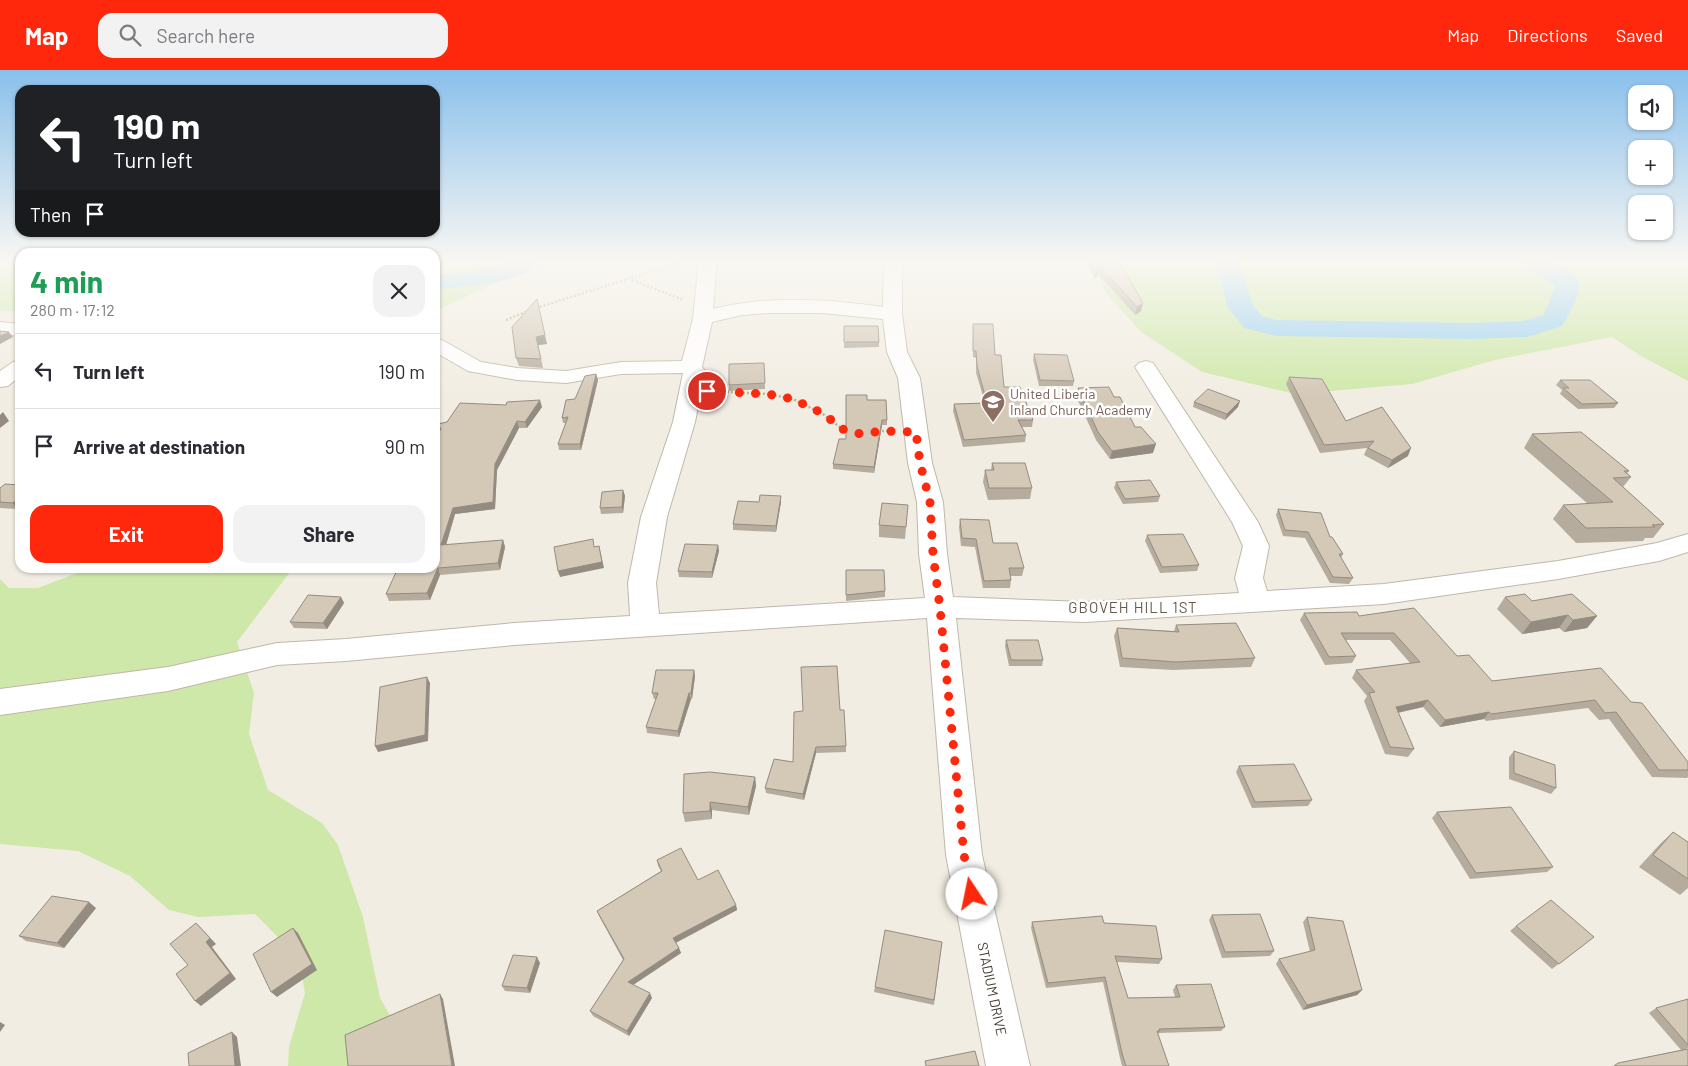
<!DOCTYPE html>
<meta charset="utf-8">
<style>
body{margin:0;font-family:Barlow,sans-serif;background:#f2f2f3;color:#2b2b33;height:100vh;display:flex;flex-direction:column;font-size:19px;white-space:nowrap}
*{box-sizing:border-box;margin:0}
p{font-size:16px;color:#7c7c81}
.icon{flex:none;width:28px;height:28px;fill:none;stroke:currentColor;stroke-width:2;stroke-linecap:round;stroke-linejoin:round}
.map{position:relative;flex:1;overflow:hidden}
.panel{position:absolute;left:15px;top:178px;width:425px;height:325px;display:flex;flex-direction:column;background:#fff;border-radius:15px;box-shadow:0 1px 4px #0004}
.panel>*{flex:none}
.hud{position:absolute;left:15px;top:15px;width:425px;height:152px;border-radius:15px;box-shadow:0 1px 4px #0004;background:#202124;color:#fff;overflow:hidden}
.controls{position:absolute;left:1628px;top:15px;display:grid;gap:10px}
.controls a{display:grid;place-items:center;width:45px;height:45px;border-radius:10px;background:#fff;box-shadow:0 1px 4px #0004;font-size:25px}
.pin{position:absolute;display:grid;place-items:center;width:42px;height:42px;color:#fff;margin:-21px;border:2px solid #fff;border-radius:50%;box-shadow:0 1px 5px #0007}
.me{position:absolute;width:55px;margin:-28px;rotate:349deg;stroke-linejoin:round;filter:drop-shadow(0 0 4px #0008)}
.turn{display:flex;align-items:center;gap:18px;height:105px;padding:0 15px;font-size:22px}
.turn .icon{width:65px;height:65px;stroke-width:2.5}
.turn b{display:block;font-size:35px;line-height:42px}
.then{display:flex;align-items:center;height:48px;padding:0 15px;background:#0003;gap:10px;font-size:19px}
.round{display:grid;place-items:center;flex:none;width:52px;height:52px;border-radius:15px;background:#f2f2f3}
.summary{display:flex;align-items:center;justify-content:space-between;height:85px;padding:0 15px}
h1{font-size:30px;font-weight:700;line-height:38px;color:#1e9e55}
.action{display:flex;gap:10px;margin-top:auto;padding:10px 15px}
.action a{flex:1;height:58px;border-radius:15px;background:#ff270c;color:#fff;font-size:20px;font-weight:700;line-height:58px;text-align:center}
.action a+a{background:#f2f2f3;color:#2b2b33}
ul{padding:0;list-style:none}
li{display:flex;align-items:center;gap:15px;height:75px;padding:0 15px;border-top:1px solid #e1e1e2}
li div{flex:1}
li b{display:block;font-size:19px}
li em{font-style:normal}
header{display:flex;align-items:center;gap:30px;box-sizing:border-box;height:70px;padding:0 25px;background:#ff270c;color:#fff}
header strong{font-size:24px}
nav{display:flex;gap:28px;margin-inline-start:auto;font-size:18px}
.search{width:350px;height:45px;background:#f2f2f3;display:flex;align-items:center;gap:12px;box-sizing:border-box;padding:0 18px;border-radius:15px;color:#7c7c81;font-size:19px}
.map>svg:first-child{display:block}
.green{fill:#cee8a9}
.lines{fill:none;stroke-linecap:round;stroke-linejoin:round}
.river{fill:#9bd2f2;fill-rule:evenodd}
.minor-casing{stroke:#c0b7a8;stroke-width:2}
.path{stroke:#c0af95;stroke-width:2.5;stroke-dasharray:2 2;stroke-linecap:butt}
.minor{fill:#fff;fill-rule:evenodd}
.wall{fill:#b6ac9d}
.shaded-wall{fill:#948c80}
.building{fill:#d4c8b7;stroke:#948c80}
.route{stroke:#ff270c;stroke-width:9;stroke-dasharray:0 16.2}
.labels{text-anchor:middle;stroke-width:5;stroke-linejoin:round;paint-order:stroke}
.education-label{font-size:14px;fill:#785e54;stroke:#fff;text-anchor:start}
.street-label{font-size:14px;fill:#443c33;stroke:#fff}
.neighbourhood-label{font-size:15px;letter-spacing:1px;fill:#675a4a;stroke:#fff}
</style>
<header>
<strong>Map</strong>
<div class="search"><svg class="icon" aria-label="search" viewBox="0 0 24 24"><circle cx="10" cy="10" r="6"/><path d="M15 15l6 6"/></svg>Search here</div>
<nav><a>Map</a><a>Directions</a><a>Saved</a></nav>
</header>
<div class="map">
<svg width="1688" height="996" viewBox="0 0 1688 996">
<rect width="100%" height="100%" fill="#f2ede2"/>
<!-- green -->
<g class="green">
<rect x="0" y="190" width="20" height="51"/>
<polygon points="452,190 561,190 516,204 435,241 435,199"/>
<polygon points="1091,190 1688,190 1688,311 1641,286 1612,267 1495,290 1412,314 1295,324 1202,302 1141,262 1106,223"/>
<polygon points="90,498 293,498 237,572 254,623 249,664 268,720 322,753 338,775 363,847 380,928 419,996 288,996 289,977 305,923 299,889 255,844 198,847 169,840 130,806 78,781 0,774 0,509 9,518 38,518"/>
</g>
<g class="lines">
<!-- river -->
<g class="river">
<path d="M512,190H543C527,213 462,217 435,219V205L484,200Z"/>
<polygon points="1212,190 1236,190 1246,213 1253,235 1262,246 1277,250 1471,253 1524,251 1543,245 1550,231 1555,215 1524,195 1520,190 1549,190 1577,207 1580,212 1576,231 1562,256 1527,267 1471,269 1277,266 1244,258 1227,236 1222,213"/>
</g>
<defs>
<g id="minor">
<path d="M699,190H717L713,239C767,225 828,229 883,237L884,190H902V244L907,282L920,308L932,393L943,432L947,484L953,527L1085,532L1239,523L1235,508L1243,476L1232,452L1135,297L1139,293L1146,291L1153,293L1258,452L1269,476L1263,508L1267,521L1384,514L1558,491L1657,473L1688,464V482L1659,491L1558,509L1384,534L1085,552L956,548L982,785L1030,996H986L946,785L927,548L514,575L346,591L277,595L168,621L0,645V619L168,597L277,573L346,569L514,553L630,546L628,513L641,447L673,352L683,303L621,304L566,313L517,310L468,301L435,282V268L442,270L481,292L517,298L566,301L621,292L682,291L693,249ZM768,243H823L883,249L887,282L898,308L908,393L917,432L919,484L925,528L659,544L656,513L667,447L695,352L705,301L702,297L712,252L742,245Z"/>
<polygon points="0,252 20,254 20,266 0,264"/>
<polygon points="20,290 20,306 8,316 0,317 0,301 13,292"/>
</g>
</defs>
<!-- minor casing -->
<use href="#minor" class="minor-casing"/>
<!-- path -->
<g class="path">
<polyline points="632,210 684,230"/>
<polyline points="536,238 688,190"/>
<polyline points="506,250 528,241"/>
<polyline points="711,321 768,324 793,329 823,344 842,359 848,360"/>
<polyline points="878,361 895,361"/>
</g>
<!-- minor -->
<use href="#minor" class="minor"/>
</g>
<!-- wall -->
<g class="wall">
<polygon points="1085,190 1145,190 1145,192 1120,193 1143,233 1141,241 1135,245 1098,204 1095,209"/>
<polygon points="973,254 995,285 1004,317 1033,350 1032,357 1022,357 1026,365 1025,372 963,377 953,341 954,334 985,333 976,303 976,288 973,287"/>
<polygon points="844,256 879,272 879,277 844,278"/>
<polygon points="512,257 547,274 538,275 543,298 519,296 516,288"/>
<polygon points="1034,284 1074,311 1073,316 1039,316 1033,290"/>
<polygon points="764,293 765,319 729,321 729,315"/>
<polygon points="596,304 598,310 581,380 559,380 558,374 566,353 563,353 562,348 575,329"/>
<polygon points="1289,307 1346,351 1408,386 1388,398 1364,385 1367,378 1320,383 1286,314"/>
<polygon points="1560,310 1618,333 1614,338 1578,339 1560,324 1562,320 1556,315"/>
<polygon points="1078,318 1114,327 1153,383 1110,389 1096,370 1076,326"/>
<polygon points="867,330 887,350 887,355 882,355 874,403 833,399 833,394"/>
<polygon points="1194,332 1238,337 1225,350 1193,337"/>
<polygon points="506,335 542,337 527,358 519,358 497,400 495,439 455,444 446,475 503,470 505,477 500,500 440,505 430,530 389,531 386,524 396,503 365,499 364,498 435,498 440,360 438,354"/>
<polygon points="1532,364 1629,401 1627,403 1631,407 1623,417 1664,454 1653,468 1645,468 1643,471 1576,473 1553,449 1563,435 1588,434 1524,378"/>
<polygon points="992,393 1032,418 1030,429 988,430 983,412 985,400 991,400"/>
<polygon points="1116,412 1160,426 1158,432 1123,434 1114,418"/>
<polygon points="20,415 20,437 17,439 0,438 0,418"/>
<polygon points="623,420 625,426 623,443 601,444 600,438"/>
<polygon points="781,426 781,432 776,462 733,460 733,454 759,432"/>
<polygon points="1278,439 1330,467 1343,484 1341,488 1353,508 1349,514 1330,513 1305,468 1283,466 1276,445"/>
<polygon points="907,447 905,469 879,467 879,455"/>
<polygon points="960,449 993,473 1024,498 1022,506 1010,506 1011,510 1010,518 983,518 975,477 961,476 959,457"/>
<polygon points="1147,465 1199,495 1197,501 1160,503 1145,471"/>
<polygon points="718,475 719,481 712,508 679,507 678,501"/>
<polygon points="846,500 885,521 885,527 846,531"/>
<polygon points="341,527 344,533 327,559 294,558 290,552"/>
<polygon points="1505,527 1532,531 1597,546 1587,558 1564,562 1559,558 1522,564 1497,539"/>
<polygon points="1304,543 1359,546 1457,586 1492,611 1631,632 1688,692 1688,707 1687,708 1652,707 1609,649 1599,650 1588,638 1486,651 1484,649 1440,657 1423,637 1398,643 1414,679 1408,687 1385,684 1364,631 1367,626 1352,608 1356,600 1410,593 1390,570 1346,570 1356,586 1352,593 1325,595 1300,550"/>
<polygon points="1176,555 1255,588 1251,597 1173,600 1120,597 1114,566 1117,558 1174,561"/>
<polygon points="1006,570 1043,590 1042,596 1009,596 1005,576"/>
<polygon points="694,600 695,606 692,629 691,629 679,667 647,663 646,657 656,629 654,629 652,623"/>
<polygon points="840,640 846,676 846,682 816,683 804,730 766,723 765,718 793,692"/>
<polygon points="1514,681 1556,718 1551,724 1509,709 1509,687"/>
<polygon points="1239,696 1312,730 1308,736 1252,738 1236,702"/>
<polygon points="755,707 756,716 749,745 712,740 712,749 685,752 683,743"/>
<polygon points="1437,742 1553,797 1547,802 1470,809 1432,748"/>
<polygon points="1673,762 1688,772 1688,818 1680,825 1639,797 1660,774"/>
<polygon points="657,790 698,810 736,835 737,840 676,873 679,878 681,883 633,915 652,928 629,966 593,946 590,941 623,890 599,846 597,841 661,801 658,796"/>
<polygon points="96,838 64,878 26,871 19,866"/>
<polygon points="1212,845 1274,881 1270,886 1222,888 1209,850"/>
<polygon points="1307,847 1362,920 1357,925 1303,940 1276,894 1279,889 1310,882 1303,852"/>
<polygon points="1032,852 1104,853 1162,889 1159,894 1116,892 1128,928 1175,927 1173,920 1176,915 1225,957 1221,961 1159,963 1158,964 1169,996 1122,996 1120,988 1103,912 1046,918 1031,858"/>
<polygon points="1516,856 1594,867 1552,899 1510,861"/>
<polygon points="942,872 934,935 874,922 875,917"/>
<polygon points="540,893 530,923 505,921 502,916"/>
<polygon points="1688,929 1688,978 1683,980 1688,996 1613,996 1618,993 1681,980 1649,943 1656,938"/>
</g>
<!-- shaded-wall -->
<g class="shaded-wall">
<polygon points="1100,196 1098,204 1095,209 1096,201"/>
<polygon points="537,229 547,274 538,275 543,298 536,267"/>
<polygon points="1143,233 1141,241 1135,245 1137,237"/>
<polygon points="9,262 13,267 0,274 0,266"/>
<polygon points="596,304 598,310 581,380 580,374"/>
<polygon points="540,330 542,337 527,358 525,352"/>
<polygon points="1240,331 1238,337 1225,350 1227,344"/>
<polygon points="3,342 9,351 0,358 0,345"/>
<polygon points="882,350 882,355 874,403 874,397"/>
<polygon points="517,351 519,358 497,400 495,439 455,444 444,482 441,475 453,438 495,394"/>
<polygon points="1156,374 1153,383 1110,389 1112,381"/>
<polygon points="1411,378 1408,386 1388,398 1392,390"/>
<polygon points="623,420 625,426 623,443 622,437"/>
<polygon points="781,426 781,432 776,462 776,456"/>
<polygon points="20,427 20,437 17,439 13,433"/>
<polygon points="503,470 505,477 500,500 498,493"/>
<polygon points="718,475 719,481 712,508 712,502"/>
<polygon points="599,476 604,498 560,507 558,501"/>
<polygon points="438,498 440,505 430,530 427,523"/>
<polygon points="341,527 344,533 327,559 323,553"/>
<polygon points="1568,545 1559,558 1522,564 1531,552"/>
<polygon points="1597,546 1587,558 1564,562 1573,550"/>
<polygon points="694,600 695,606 692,629 691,623"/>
<polygon points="427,607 430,613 428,671 378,682 375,676"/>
<polygon points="689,623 691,629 679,667 678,661"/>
<polygon points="1428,630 1423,637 1391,644 1396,637"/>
<polygon points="1489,642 1484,649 1440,657 1445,650"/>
<polygon points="816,677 816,683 804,730 803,724"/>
<polygon points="755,707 756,716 749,745 748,737"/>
<polygon points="710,732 712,740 712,749 710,741"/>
<polygon points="89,832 96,838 64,878 57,873"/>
<polygon points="736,835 737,840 675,873 673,868"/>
<polygon points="196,853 216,874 212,877 236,909 201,936 195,931 206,872"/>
<polygon points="293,858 298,863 317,900 277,927 271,922"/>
<polygon points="679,878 681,883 630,917 628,912"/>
<polygon points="537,887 540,893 530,923 527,918"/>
<polygon points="1362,920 1357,925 1303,940 1307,935"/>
<polygon points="650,923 652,928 629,966 627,961"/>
<polygon points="440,924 443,929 455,996 452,996"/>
<polygon points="0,952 5,955 0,962"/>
<polygon points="232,962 237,967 241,996 235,996"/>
</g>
<!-- building -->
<g class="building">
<polygon points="1090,190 1118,190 1143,233 1137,237 1100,196 1096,201"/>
<polygon points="537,229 545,265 536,267 541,289 516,288 512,257"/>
<polygon points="973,254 993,254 995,285 1001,285 1004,317 1020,317 1033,350 1018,350 1026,365 964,370 954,334 987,333 977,296 976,281 973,281"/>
<polygon points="844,256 878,256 879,272 844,272"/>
<polygon points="0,261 9,262 0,266"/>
<polygon points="1034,284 1067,285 1074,311 1040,310"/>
<polygon points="764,293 765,313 729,315 729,294"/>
<polygon points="596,304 580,374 558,374 568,347 562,348 566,330 575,329 585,306"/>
<polygon points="1289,307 1322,309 1346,351 1382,337 1411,378 1392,390 1368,378 1374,371 1324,375"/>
<polygon points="1560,310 1590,310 1618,333 1582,334 1563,318 1569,318"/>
<polygon points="1109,317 1114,327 1120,327 1135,357 1141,357 1156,374 1112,381 1098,362 1078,318"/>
<polygon points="1208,319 1240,331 1227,344 1194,332"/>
<polygon points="846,325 867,325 867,330 886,330 887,350 882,350 874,397 833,394 839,369 846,369"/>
<polygon points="540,330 525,352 517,351 495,394 493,432 453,438 441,475 503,470 498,493 438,498 427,523 386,524 398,498 435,498 435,367 441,359 438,354 447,352 460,333 506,335 507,332"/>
<polygon points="1581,362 1629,401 1624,401 1631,407 1613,408 1664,454 1652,455 1655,457 1586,458 1563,435 1613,432 1532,364"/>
<polygon points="992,393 1025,393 1032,418 989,418 985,400 994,400"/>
<polygon points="1150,410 1160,426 1125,429 1116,412"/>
<polygon points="5,414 20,415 20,427 13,433 0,432 0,418"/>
<polygon points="623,420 622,437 600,438 602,422"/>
<polygon points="760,425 781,426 776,456 733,454 738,431 759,432"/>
<polygon points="882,433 908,435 906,457 879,455"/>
<polygon points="1278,439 1321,443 1330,467 1332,467 1343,484 1339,484 1353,508 1333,507 1308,462 1285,460"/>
<polygon points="960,449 989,450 993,473 1017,473 1024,498 1009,498 1011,510 984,511 976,469 962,468"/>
<polygon points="1183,464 1199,495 1162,497 1147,465"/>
<polygon points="593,469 594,477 599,476 602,492 558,501 554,477"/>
<polygon points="685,474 718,475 712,502 678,501"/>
<polygon points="846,500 884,500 885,521 846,525"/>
<polygon points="1525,524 1532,531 1572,524 1597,546 1573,550 1568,545 1531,552 1505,527"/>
<polygon points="308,525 341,527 323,553 290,552"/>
<polygon points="1414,538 1457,586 1469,585 1492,611 1601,598 1631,632 1642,633 1688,692 1688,700 1659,700 1616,642 1605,643 1595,630 1491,644 1489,642 1445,650 1428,630 1396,637 1414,679 1390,677 1369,623 1375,622 1356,600 1420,592 1394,563 1341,563 1356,586 1329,587 1304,543 1357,542 1359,546"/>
<polygon points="1236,553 1255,588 1176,592 1122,588 1117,558 1179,562 1176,555"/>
<polygon points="1006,570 1038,570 1043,590 1011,590"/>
<polygon points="837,596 840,640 844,640 846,676 816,677 803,724 765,718 774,689 793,692 794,642 803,641 801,597"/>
<polygon points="656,600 694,600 691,623 689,623 678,661 646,657 658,623 652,623"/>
<polygon points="427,607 425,665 375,676 380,617"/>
<polygon points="1514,681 1555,695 1556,718 1514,703"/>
<polygon points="1294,694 1312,730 1255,732 1239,696"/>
<polygon points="710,702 755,707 748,737 710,732 710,741 683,743 684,704"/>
<polygon points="1511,737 1553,797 1476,803 1437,742"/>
<polygon points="1673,762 1688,772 1688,809 1653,785"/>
<polygon points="681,778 698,810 718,800 736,835 673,868 679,878 628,912 650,923 627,961 590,941 624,889 597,841 662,801 657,790"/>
<polygon points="52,826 89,832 57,873 19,866"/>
<polygon points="1551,830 1594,867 1559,894 1516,856"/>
<polygon points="1260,844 1274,881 1225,882 1212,845"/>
<polygon points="1102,846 1104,853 1156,856 1162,889 1115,886 1128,928 1180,927 1176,915 1211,914 1225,957 1159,959 1160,961 1157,961 1169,996 1126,996 1122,983 1105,907 1048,913 1032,852"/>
<polygon points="1307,847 1343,851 1362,920 1307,935 1279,889 1315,880"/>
<polygon points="196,853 210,868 206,872 230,903 195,931 176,904 188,895 170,874"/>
<polygon points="293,858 312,894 271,922 253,884"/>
<polygon points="885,860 942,872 934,930 875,917"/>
<polygon points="513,885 537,887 527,918 502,916"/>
<polygon points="440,924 452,996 348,996 345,965"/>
<polygon points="1688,929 1688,975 1656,938"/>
<polygon points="232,962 235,996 189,996 188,983"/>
<polygon points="1688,979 1688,996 1614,996 1618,993"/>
<polygon points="975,981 979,996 926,996 925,991"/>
</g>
<!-- sky -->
<linearGradient id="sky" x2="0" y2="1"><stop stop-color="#89c0ec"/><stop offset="0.58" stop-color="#f9f7f2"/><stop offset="1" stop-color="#f9f7f2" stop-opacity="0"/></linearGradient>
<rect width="1688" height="330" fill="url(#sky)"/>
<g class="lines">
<!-- route -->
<polyline class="route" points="707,321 768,324 793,329 824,344 842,359 861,364 883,361 916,362 920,393 930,432 933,484 940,538 964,785 972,824"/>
</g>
<!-- icons -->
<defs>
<symbol id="school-pin" viewBox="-11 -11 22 30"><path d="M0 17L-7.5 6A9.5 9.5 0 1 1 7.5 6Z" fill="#8d6e63" stroke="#fff"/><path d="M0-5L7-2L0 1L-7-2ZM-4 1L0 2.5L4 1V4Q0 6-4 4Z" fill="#fff"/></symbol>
</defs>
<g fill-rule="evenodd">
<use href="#school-pin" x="979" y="318" width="28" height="38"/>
</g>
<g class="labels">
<!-- education labels -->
<g class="education-label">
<text x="1010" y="329">United Liberia<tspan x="1010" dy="16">Inland Church Academy</tspan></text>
</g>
<!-- street labels -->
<g class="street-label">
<text transform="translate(992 919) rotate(78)" y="5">STADIUM DRIVE</text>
</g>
<!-- neighbourhood labels -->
<g class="neighbourhood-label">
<text x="1133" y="543">GBOVEH HILL 1ST</text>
</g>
</g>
</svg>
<div class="controls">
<a><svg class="icon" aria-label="sound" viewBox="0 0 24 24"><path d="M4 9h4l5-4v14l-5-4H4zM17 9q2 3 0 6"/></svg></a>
<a>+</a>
<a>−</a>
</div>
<div class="pin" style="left:707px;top:321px;background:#d93025"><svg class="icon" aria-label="arrive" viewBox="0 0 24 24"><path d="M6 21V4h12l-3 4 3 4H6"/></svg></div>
<svg class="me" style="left:972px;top:824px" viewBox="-20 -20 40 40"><circle r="19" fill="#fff"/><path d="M0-13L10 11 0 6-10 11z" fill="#ff270c"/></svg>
<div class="hud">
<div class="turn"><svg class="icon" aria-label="left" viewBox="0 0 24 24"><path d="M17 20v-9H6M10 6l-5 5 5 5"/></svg><div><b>190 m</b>Turn left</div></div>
<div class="then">Then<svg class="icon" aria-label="arrive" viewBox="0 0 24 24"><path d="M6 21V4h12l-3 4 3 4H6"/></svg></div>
</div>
<section class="panel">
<div class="summary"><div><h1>4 min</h1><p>280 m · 17:12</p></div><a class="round"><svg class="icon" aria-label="close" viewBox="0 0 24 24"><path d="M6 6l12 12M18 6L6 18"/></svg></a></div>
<ul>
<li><svg class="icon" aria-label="left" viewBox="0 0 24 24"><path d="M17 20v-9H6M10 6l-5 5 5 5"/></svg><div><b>Turn left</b></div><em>190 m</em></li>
<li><svg class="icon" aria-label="arrive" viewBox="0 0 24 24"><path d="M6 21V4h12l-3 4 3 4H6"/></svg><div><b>Arrive at destination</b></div><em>90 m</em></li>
</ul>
<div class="action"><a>Exit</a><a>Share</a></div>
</section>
</div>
